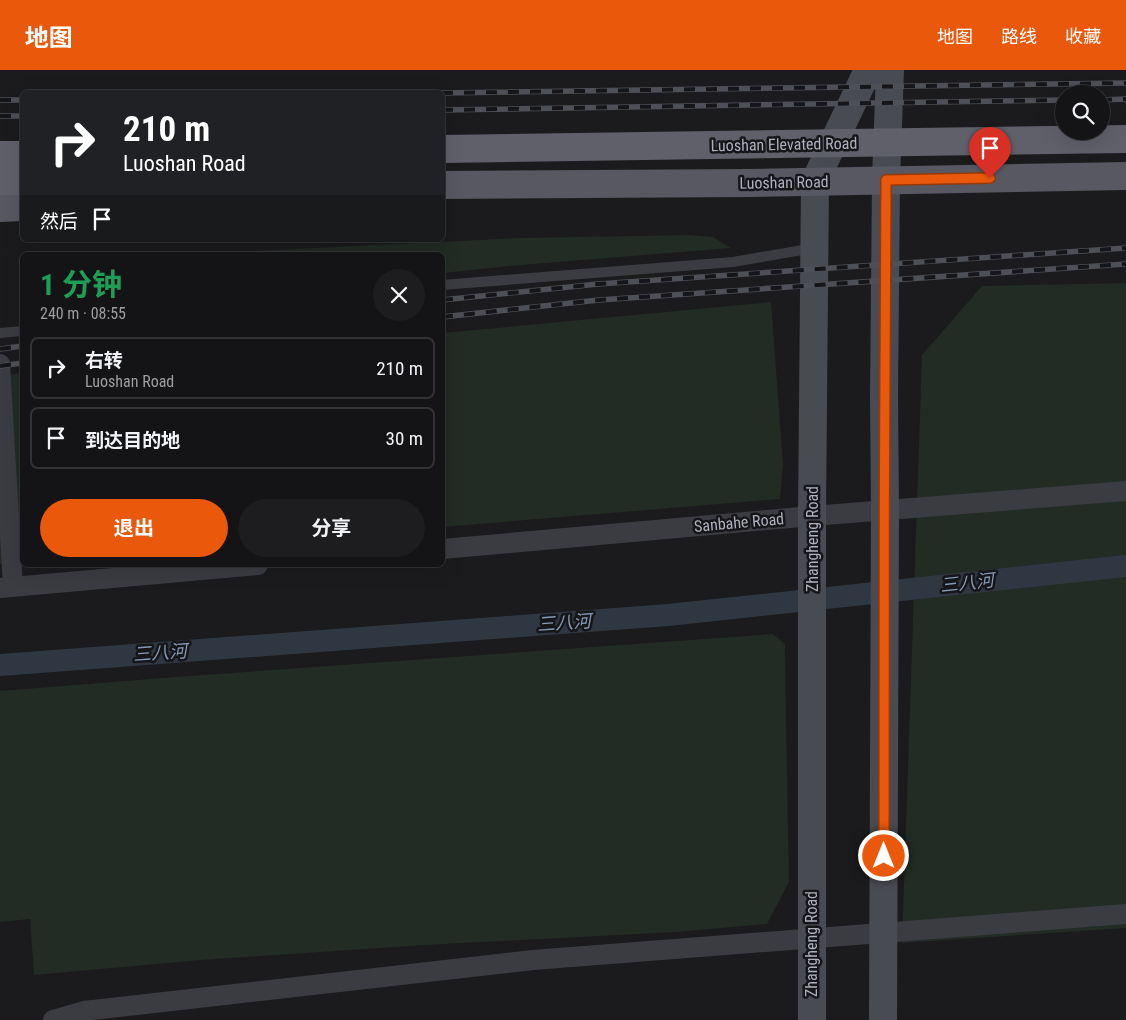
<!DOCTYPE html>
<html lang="zh">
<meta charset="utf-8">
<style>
body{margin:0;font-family:"Roboto Condensed","Noto Sans SC",sans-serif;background:#1d1d1f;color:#f1f3f6;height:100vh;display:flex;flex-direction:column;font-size:19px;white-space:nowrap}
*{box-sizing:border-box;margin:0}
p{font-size:16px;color:#9d9ea1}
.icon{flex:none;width:28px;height:28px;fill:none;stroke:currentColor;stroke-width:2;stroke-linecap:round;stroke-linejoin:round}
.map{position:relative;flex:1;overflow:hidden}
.drawer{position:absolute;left:20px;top:182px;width:425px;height:315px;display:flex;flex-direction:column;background:#141416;border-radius:8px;box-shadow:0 5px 20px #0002,0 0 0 1px #333335}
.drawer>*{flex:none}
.banner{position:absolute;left:20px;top:20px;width:425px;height:152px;border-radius:8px;box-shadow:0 5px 20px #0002,0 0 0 1px #333335;background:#202124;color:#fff;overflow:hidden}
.controls{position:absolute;left:1055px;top:15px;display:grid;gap:10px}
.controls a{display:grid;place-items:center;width:55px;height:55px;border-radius:50%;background:#141416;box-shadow:0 5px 20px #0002,0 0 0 1px #333335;font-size:25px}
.pin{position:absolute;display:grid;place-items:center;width:42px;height:42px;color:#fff;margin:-51px -21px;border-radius:50% 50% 50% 0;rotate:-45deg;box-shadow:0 0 5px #0007}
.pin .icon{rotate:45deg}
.me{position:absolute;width:55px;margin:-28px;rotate:0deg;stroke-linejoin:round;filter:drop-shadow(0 0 4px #0008)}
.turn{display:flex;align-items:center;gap:18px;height:105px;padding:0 20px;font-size:22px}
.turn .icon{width:65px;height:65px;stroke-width:2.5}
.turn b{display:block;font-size:35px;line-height:42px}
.then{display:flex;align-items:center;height:48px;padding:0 20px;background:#0003;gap:10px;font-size:19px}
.round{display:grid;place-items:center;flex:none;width:52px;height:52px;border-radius:26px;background:#1d1d1f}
.overview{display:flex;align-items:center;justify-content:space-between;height:85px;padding:0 20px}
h1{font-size:30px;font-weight:700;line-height:38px;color:#1e9e55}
.primary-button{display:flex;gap:10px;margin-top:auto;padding:10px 20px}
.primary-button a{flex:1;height:58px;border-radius:30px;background:#ea580c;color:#fff;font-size:20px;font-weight:700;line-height:58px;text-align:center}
.primary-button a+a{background:#1d1d1f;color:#f1f3f6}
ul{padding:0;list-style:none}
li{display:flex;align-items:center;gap:15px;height:62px;margin:0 10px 8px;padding:0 10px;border:2px solid #333335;border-radius:8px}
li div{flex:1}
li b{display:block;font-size:19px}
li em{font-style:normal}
header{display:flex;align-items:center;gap:30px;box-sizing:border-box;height:70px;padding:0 25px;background:#ea580c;color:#fff}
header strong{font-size:24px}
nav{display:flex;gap:28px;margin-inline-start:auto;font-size:18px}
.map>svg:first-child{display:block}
.green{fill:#222b24}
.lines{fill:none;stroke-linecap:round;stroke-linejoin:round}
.canal{stroke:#2f3842;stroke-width:22}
.service{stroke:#3b3c42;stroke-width:10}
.minor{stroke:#3b3c42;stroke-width:20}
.secondary{stroke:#494b52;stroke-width:28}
.primary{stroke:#575861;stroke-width:28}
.trunk{stroke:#5f606a;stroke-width:28}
.rail-casing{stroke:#4e5057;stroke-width:5.5}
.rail{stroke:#161518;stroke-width:4;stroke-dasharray:11;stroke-linecap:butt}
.trunk-bridge{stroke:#5f606a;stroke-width:28}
.route-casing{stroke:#983908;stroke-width:12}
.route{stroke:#ea580c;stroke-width:9}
.labels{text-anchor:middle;stroke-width:5;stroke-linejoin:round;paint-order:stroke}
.street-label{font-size:16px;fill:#adb0bd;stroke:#161518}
.water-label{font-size:18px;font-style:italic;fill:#839bb8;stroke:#161518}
</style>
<header>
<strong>地图</strong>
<nav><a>地图</a><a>路线</a><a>收藏</a></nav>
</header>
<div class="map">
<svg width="1126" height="950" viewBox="0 0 1126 950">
<rect width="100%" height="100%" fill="#1b1a1d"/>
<!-- green -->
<g class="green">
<polygon points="690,165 713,167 731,178 509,196 443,203 442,185 150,185 255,181 518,168"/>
<polygon points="1126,213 1126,858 902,873 922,285 982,216"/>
<polygon points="771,232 783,394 780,429 443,457 443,263"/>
<polygon points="22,303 22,492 0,494 0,306"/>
<polygon points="773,564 785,574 786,651 789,812 767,854 676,862 425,875 201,890 34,905 30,849 0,852 0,621 175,607"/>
</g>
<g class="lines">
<!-- canal -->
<polyline class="canal" points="0,595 668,545 1126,496"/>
<!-- service -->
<g class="service">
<polyline points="442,215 733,192 814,178"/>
<polyline points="0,263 22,261"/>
</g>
<!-- minor -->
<g class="minor">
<polyline points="0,294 13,516"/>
<polyline points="442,479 812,446 1126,421"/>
<polyline points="0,518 258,495"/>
<polyline points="53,950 84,941 533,890 1126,844"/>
</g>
<!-- secondary -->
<g class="secondary">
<polyline points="812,950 812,446 815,111 868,0"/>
<polyline points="883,950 885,441 884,326 886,110 890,0"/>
</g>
<!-- primary -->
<g class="primary">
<polyline points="442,115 748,113 1126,106"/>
<polyline points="0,138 22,137"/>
</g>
<!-- trunk -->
<g class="trunk">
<polyline points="0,85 22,85"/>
<polyline points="0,111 22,111"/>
</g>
<defs>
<g id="rail">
<polyline points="442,23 1126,13"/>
<polyline points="0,30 22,30"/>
<polyline points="1101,30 1126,29"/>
<polyline points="442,40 1064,30"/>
<polyline points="0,46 22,46"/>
<polyline points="442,230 598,214 1126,178"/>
<polyline points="442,247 599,230 1126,194"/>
<polyline points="0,279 22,276"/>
<polyline points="0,296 22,293"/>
</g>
</defs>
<!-- rail casing -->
<use href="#rail" class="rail-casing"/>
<!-- rail -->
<use href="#rail" class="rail"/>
<!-- trunk-bridge -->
<polyline class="trunk-bridge" points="442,79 1126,69"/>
</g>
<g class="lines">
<defs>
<path id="route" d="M884,786C884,561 884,335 886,110L990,108"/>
</defs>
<!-- route casing -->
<use href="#route" class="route-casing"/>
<!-- route -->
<use href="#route" class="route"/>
</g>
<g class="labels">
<!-- street labels -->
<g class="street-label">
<text transform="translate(784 74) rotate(-1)" y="6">Luoshan Elevated Road</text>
<text transform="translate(784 112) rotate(-1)" y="6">Luoshan Road</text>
<text transform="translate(739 452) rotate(-5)" y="6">Sanbahe Road</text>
<text transform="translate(812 469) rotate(-90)" y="6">Zhangheng Road</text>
<text transform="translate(811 874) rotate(-90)" y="6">Zhangheng Road</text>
</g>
<!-- water labels -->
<g class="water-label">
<text transform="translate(967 513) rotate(-6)" y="6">三八河</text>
<text transform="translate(564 553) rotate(-4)" y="6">三八河</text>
<text transform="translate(160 583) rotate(-4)" y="6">三八河</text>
</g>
</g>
</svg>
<div class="controls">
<a><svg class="icon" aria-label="search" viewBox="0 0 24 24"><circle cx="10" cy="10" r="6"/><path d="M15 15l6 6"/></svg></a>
</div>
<div class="pin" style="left:990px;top:108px;background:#d93025"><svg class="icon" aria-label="arrive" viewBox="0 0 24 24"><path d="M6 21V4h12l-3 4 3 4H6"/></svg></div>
<svg class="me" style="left:884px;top:786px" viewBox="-20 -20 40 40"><circle r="17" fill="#ea580c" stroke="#fff" stroke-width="3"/><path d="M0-11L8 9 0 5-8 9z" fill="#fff"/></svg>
<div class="banner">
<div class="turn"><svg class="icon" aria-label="right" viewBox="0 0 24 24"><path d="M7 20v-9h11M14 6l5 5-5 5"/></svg><div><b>210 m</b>Luoshan Road</div></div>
<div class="then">然后<svg class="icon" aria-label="arrive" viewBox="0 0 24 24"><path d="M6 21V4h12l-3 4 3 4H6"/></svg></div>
</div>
<section class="drawer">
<div class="overview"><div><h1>1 分钟</h1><p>240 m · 08:55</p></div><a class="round"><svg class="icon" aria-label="close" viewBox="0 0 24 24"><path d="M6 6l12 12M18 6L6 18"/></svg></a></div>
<ul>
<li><svg class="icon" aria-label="right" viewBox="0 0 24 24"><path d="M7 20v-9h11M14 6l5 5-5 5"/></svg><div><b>右转</b><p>Luoshan Road</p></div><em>210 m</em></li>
<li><svg class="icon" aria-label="arrive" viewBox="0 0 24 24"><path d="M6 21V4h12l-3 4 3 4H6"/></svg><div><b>到达目的地</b></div><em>30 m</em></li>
</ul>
<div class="primary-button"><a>退出</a><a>分享</a></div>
</section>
</div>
